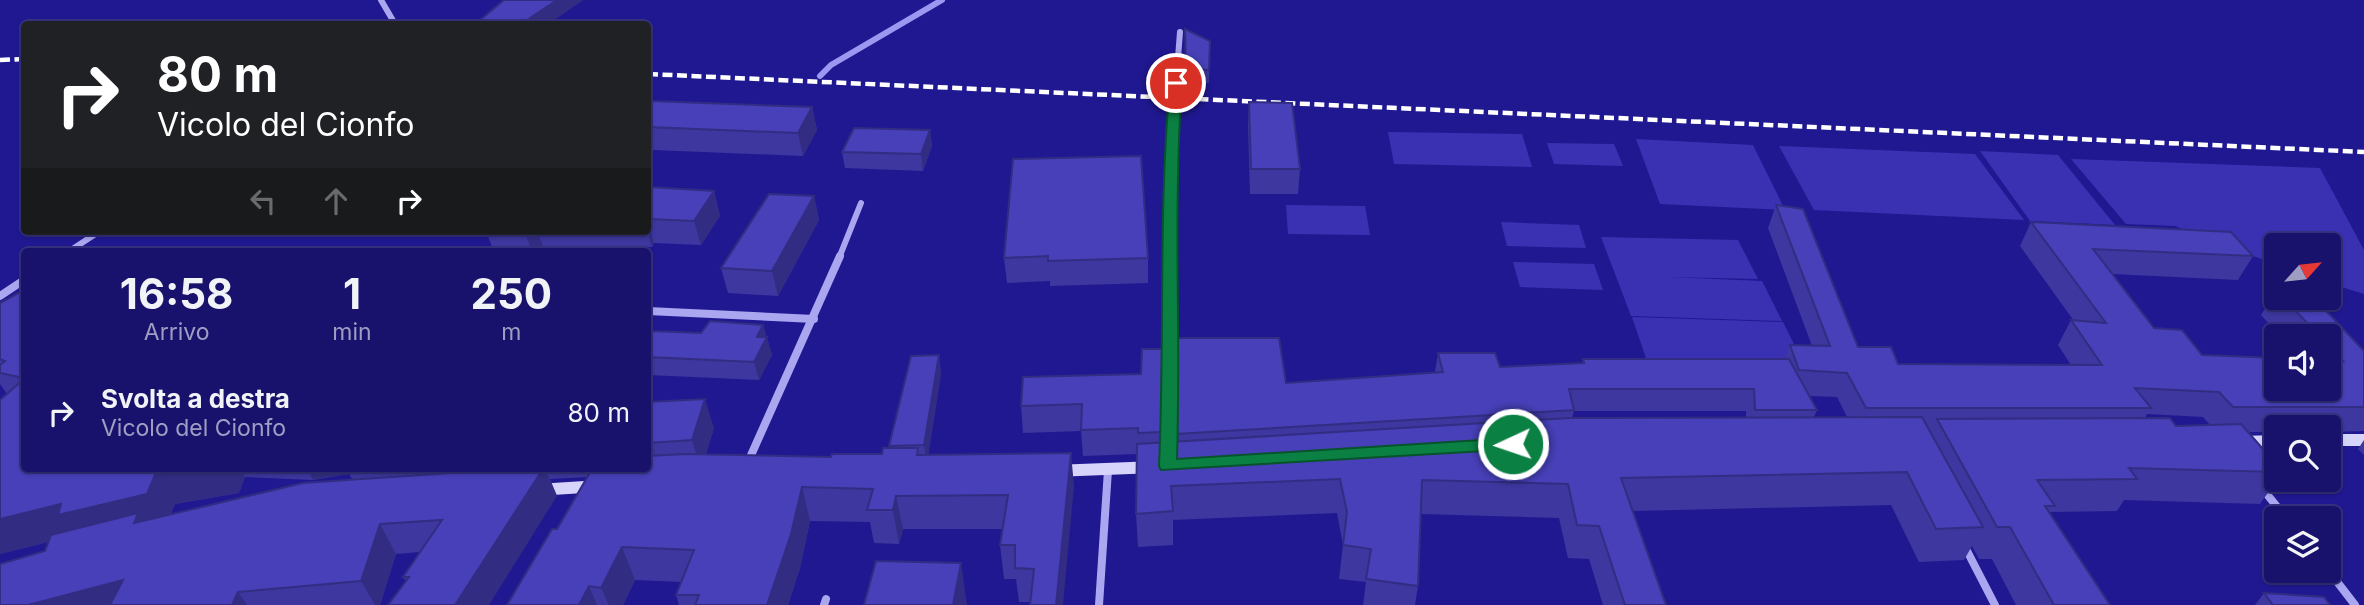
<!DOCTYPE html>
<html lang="it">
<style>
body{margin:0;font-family:Inter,sans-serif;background:#252075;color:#f1f3f6;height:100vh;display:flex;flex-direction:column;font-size:26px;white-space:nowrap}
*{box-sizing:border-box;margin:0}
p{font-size:23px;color:#9f9ec2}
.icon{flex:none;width:38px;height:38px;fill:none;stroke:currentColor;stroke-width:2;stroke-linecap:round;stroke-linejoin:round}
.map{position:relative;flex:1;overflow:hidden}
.details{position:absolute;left:21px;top:248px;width:630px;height:224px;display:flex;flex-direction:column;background:#18126d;border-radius:7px;box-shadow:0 2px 5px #0004,0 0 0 2px #363280}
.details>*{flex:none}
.top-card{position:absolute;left:21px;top:21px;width:630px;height:214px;border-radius:7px;box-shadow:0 2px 5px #0004,0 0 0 2px #363280;background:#202124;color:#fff;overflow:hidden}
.needle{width:46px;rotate:63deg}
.tools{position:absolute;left:2264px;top:233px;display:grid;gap:14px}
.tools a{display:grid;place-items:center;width:77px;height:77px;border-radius:7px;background:#18126d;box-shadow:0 2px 5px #0004,0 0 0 2px #363280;font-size:35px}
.pin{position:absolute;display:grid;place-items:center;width:60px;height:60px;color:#fff;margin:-30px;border:4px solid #fff;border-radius:50%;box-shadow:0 2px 7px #0007}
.me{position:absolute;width:77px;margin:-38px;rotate:267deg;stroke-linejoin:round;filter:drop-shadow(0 0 5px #0008)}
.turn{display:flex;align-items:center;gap:24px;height:147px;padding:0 21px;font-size:32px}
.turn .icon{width:91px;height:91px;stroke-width:2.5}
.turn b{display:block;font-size:49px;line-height:60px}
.lanes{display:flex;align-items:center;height:66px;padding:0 21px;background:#0003;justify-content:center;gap:35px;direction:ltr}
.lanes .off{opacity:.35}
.eta{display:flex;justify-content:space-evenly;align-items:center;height:119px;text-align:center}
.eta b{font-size:42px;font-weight:700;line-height:49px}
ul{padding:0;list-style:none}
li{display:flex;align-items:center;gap:21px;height:91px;padding:0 21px}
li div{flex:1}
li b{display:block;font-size:26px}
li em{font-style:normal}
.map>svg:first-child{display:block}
.green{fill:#3931b2}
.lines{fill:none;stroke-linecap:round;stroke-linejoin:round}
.stream{stroke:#9c98f2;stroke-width:6}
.street-far1{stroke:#aaa6f0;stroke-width:6}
.street{stroke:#aaa6f0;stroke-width:8}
.secondary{fill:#d6d4fb;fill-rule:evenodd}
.rail{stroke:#fff;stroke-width:4.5;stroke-dasharray:10 4.5;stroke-linecap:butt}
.wall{fill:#3d379f;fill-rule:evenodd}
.shaded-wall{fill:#322d82}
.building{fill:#4740b9;stroke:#322d82;stroke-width:2}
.route{fill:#0b8043;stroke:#07532c;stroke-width:2}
</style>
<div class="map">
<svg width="2364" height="605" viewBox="0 0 2364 605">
<rect width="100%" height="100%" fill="#201891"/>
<!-- green -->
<g class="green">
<polygon points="1388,132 1522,134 1532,167 1394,164"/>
<polygon points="1636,139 1753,145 1785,210 1660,204"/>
<polygon points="1547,143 1614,144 1623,166 1554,164"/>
<polygon points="1779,146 1975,154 2024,220 1814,210"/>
<polygon points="1980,151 2058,155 2115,225 2030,221"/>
<polygon points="2071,159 2320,168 2364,250 2364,294 2329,283 2329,245 2277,245 2277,265 2175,226 2126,224"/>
<polygon points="1286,205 1365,206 1370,235 1288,234"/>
<polygon points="1501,222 1579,225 1586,248 1507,246"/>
<polygon points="1601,237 1738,240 1758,279 1668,277 1762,281 1782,321 1631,316"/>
<polygon points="1513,262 1594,264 1603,290 1520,287"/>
<polygon points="1632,317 1783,322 1805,366 1647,361"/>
</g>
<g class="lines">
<!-- stream -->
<polyline class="stream" points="820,76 831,65 942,0"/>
<!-- street-far1 -->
<g class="street-far1">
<polyline points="381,0 395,24"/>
<polyline points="68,252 100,231"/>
<polyline points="839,258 861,203"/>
<polyline points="1171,258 1170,162 1180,32"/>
</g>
<!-- street -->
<g class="street">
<polyline points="0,296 24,280"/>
<polyline points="648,311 814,319"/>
<polyline points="1168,450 1172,352 1171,256"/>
<polyline points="748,462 840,256"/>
<polyline points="2262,488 2286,518"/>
<polyline points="1965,547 1995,605"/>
<polyline points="2328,570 2355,605"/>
<polyline points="824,605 826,599"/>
<polyline points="1099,605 1108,470"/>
</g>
<!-- secondary -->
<g class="secondary">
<rect x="2329" y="434" width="35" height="12"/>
<polygon points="2277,435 2277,447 2240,448 2234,446 2232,442 2234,438 2240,436"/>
<polygon points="1156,461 1162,463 1164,467 1162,471 1156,473 1054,477 1048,475 1046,471 1048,467 1054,465"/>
<polygon points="600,480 606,482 608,486 606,490 600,492 537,496 531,494 529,490 531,486 537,484"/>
</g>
<!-- rail -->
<g class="rail">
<polyline points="0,60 24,59"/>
<polyline points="648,74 2364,152"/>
</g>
</g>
<!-- wall -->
<g class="wall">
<polygon points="583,0 548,24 481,24 480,20"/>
<polygon points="1185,29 1210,41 1209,83 1186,81"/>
<polygon points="1249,102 1300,169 1298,194 1250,194 1248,126"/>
<polygon points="648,105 812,107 817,130 803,156 653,150 648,158"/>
<polygon points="930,130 932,146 923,171 845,168 842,152"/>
<polygon points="1013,159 1148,258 1148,283 1050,286 1050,281 1007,283 1004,258"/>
<polygon points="648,187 714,191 720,216 701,245 654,243 652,247 543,246 538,252 494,252 486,231 648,231"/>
<polygon points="814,196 819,220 778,296 728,293 721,268"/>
<path d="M1776,205L1858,347L1898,364L2071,365L2058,345L2071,320L2074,321L2020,246L2031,222L2253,256L2238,280L2112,274L2154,328L2202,355L2329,388V336H2280L2261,315L2276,291L2277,298H2314L2364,351V431L2329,432V427H2277V432H2249L2277,465V480L2260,504L2124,500L2117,511L2051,512L2050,514L2110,605H2016L1992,559H1979L1972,546L1964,560L1919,562L1891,505L1633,511L1666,605H1603L1589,559L1568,558L1559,518L1421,514L1418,586L1415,605H1363L1366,582L1339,579L1343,545L1337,513L1173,520V545L1138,547L1136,514L1137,454L1083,456L1081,431L1023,433L1021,406L1141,374L1162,349V442L1175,441L1177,338L1286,383L1435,372L1438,353L1500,367L1582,363L1583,359H1785L1790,345L1812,346L1768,228ZM1809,396L1837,397L1847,417H1814L1817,410ZM1574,411H1746V417L1572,418ZM2147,414L2203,417L2210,425L2176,426L2145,418Z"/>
<path d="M24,290V469H648V402L714,428L706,454L831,457L882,454L890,448L889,446L939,355L941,374L928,455L1074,486L1030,602H1019L1016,579H1004L1000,545L1002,529H903L899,544L874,543L870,522L810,521L800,568L788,605H679L676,595L681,582L635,580L623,605H507L557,529L587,477L550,479L557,496L406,581L403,577L420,552L396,554L380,605H0L45,551L48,542L0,554V400L7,394L0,384V303ZM349,474L352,479L171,514L175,504L239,493L245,477L313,480Z"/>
<polygon points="763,325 772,355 759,380 648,375 648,335 701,333"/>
<polygon points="2364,440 2364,455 2358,449"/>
<polygon points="2264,593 2330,605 2255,605"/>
</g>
<!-- shaded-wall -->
<g class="shaded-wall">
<polygon points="557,0 583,0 548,24 524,24 524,22"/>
<polygon points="812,107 817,130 803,156 798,133"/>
<polygon points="930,130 932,146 923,171 921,154"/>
<polygon points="648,132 653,150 648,158"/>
<polygon points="714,191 720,216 701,245 694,221"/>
<polygon points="814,196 819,220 778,296 772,271"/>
<polygon points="648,220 654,243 652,247 647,231"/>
<polygon points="526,231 537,231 543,246 538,252 532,252 525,233"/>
<polygon points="763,325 772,355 759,380 754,362 757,337"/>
<polygon points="1162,349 1163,375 1162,458 1161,432"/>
<polygon points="939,355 941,374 927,464 924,445"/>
<polygon points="705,399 714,428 701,469 692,440"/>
<polygon points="1071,453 1074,486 1063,605 1056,605"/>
<polygon points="189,469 241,469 245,477 239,493 175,504 167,524 73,536 0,554 0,519 155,475"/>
<polygon points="307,469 346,469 349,474 313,480"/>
<polygon points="543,469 545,469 557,496 489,605 455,605"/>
<polygon points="802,487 810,521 800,568 788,605 767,605"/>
<polygon points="896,496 903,529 899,544 893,510"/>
<polygon points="380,524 396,554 380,605 375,605 361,581"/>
<polygon points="622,547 635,580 623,605 609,605 601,588"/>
<polygon points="961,563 967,605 953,605"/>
<polygon points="123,580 143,605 28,605"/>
<polygon points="589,586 597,605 579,605"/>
<polygon points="238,592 247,605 232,605"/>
</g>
<!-- building -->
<g class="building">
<polygon points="504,0 557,0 524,22 480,20"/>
<polygon points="1185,29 1210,41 1209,70 1186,69"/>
<polygon points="650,101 812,107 798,133 648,127 648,105"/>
<polygon points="1249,102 1292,103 1300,169 1251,169"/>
<polygon points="854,128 930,130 921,154 842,152"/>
<polygon points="1141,156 1148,258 1048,261 1048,256 1004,258 1013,159"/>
<polygon points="648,187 714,191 694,221 648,219"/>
<polygon points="769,194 814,196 772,271 721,268"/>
<polygon points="1776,205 1803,209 1858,347 1891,347 1898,364 2102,365 2071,320 2106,323 2031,222 2231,232 2253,256 2093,249 2154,328 2182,330 2202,355 2277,358 2277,388 2329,388 2329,360 2343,361 2329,346 2329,336 2320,336 2283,298 2314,298 2364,351 2364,407 2233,407 2219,392 2135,388 2151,408 1866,408 1847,373 1799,370 1790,345 1830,346"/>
<polygon points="491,231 526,231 525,233"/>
<polygon points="24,290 24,378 0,373 0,365 5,361 0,359 0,303"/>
<polygon points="710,321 763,325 757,337 767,337 754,362 648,357 648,335 650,331 701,333"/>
<polygon points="1177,338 1279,338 1286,383 1443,372 1438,353 1495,353 1500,367 1584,363 1583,359 1789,359 1817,410 1755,410 1754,389 1569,389 1574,410 1175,434"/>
<polygon points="1142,349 1162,349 1161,432 1138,433 1138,428 1081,430 1082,404 1021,406 1023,377 1141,374"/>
<polygon points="939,355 924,445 889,446 911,356"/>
<polygon points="24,379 24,469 189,469 155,475 147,494 58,515 61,504 0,519 0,400"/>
<polygon points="705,399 692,440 648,443 648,402"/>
<polygon points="1922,417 1983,527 1936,529 1907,472 1621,478 1666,605 1625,605 1599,526 1577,525 1568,484 1422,480 1418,586 1366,579 1371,549 1343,545 1347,512 1340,479 1171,486 1173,511 1136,514 1137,444 1569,418"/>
<polygon points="2170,418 2176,426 2241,424 2277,465 2277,472 2129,468 2137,479 2037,480 2055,506 2045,506 2110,605 2054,605 2010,527 1997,527 1937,419"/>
<polygon points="883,448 918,448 917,455 1071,453 1056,605 1030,605 1034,569 1015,568 1015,545 1000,545 1008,495 896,496 893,510 867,510 873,489 802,487 791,534 767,605 695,605 699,595 676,595 694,550 622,547 601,588 589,586 579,605 507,605 552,529 557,529 592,469 648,469 648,456 686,454 831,457 832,454 882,454"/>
<polygon points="510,469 543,469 455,605 388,605 409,577 403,577 442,520 380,524 361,581 238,592 232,605 110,605 123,580 28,605 0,605 0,564 45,551 51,535 138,513 134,523 303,483"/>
<polygon points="876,561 961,563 953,605 864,605"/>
<polygon points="2264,593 2324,597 2330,605 2273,605"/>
</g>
<!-- route -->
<path class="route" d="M1176,80L1182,83C1173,208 1181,333 1177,459L1513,438L1519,440L1522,444L1519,449L1161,470L1159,466C1165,338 1158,210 1170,83Z"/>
</svg>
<div class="tools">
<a><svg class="needle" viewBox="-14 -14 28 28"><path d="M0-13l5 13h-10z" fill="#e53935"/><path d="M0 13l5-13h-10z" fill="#9f9ec2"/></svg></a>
<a><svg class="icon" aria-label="sound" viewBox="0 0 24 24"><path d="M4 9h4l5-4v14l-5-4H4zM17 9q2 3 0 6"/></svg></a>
<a><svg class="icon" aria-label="search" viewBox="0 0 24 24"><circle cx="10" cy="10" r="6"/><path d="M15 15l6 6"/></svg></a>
<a><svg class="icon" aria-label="layers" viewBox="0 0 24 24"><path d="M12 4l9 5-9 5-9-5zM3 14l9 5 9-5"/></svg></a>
</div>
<div class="pin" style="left:1176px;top:83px;background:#d93025"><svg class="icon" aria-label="arrive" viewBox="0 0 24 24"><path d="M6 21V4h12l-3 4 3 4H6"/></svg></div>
<svg class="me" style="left:1513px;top:444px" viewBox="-20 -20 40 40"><circle r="17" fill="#0b8043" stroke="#fff" stroke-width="3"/><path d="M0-11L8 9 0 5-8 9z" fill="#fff"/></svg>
<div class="top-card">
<div class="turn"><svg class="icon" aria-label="right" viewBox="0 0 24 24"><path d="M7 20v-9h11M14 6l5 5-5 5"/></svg><div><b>80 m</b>Vicolo del Cionfo</div></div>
<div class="lanes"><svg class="icon off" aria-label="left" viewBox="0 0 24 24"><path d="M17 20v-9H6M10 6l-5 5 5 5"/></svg><svg class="icon off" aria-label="ahead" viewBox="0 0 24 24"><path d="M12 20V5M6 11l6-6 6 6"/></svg><svg class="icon" aria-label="right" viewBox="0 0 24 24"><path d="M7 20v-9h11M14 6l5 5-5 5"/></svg></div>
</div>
<section class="details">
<div class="eta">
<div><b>16:58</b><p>Arrivo</p></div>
<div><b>1</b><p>min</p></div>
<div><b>250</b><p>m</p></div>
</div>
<ul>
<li><svg class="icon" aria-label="right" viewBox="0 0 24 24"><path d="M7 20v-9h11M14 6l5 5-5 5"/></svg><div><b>Svolta a destra</b><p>Vicolo del Cionfo</p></div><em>80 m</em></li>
</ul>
</section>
</div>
